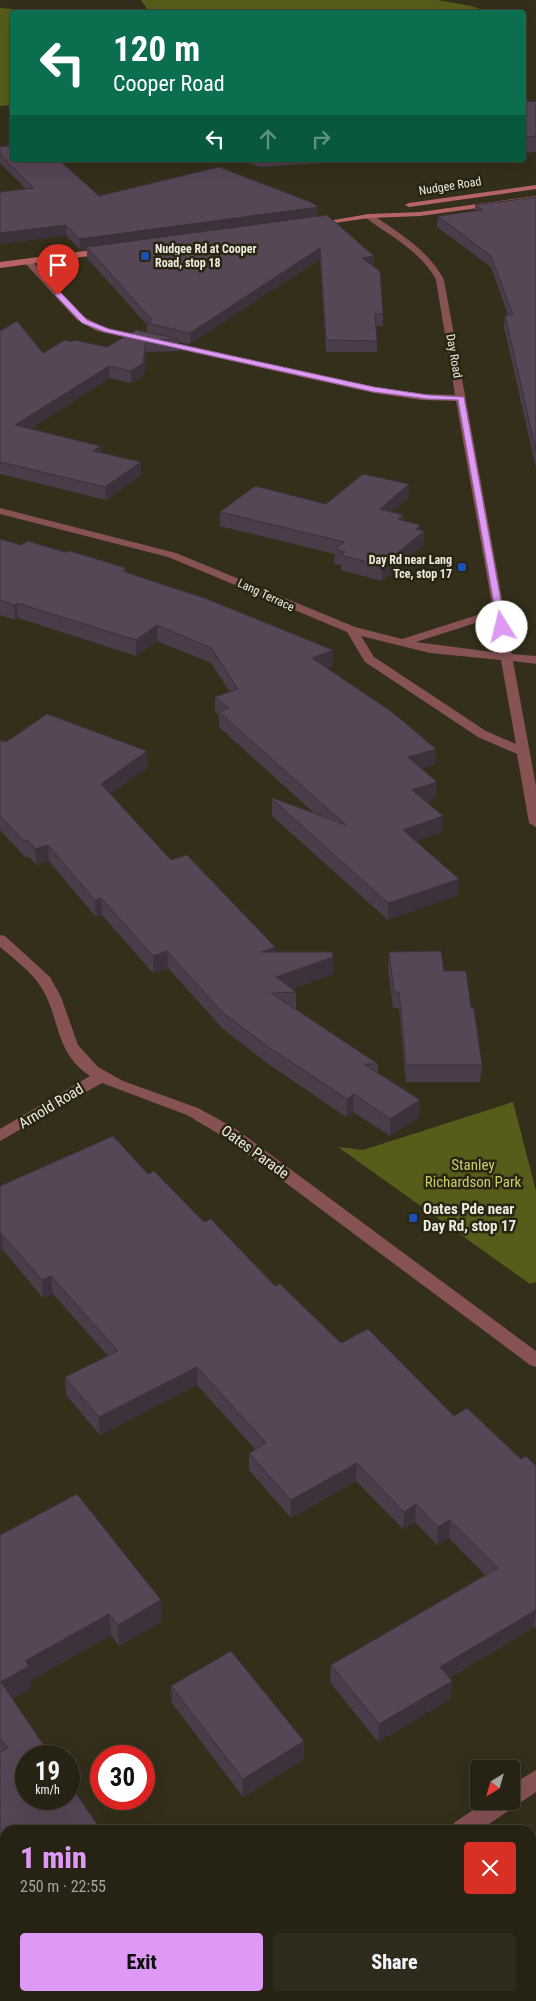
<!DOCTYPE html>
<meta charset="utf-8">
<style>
body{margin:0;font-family:"Roboto Condensed",sans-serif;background:#2e2b1d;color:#f1f3f6;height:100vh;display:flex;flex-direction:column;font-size:19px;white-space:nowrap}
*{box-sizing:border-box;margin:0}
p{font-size:16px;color:#a4a4a0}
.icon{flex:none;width:28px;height:28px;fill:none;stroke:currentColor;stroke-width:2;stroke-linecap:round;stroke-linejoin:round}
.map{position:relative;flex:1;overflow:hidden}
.sheet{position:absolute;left:0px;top:1825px;width:536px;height:176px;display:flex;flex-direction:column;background:#262314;border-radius:15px 15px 0 0;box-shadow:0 5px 20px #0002,0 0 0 1px #424034}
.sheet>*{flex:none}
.banner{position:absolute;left:10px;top:10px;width:516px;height:152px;border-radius:5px;box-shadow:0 5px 20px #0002,0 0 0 1px #424034;background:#0b6e4f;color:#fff;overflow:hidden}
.needle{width:32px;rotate:217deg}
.buttons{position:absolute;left:470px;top:1760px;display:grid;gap:10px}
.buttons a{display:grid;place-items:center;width:50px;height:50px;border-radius:5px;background:#262314;box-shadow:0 5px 20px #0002,0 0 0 1px #424034;font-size:25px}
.speed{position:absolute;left:15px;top:1745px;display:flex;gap:10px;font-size:25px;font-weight:700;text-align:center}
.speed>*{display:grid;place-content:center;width:65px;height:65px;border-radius:50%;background:#262314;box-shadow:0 5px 20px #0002,0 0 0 1px #424034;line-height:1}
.speed small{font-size:12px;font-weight:400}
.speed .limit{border:8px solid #d22;background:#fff;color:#111}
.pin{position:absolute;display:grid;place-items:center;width:42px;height:42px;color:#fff;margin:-51px -21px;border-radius:50% 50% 50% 0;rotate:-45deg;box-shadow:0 0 5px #0007}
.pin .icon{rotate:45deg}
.me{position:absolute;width:55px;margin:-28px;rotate:351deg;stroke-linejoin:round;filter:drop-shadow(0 0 4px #0008)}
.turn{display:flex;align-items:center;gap:18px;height:105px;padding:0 20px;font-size:22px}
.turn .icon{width:65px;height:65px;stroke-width:2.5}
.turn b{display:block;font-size:35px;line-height:42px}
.lanes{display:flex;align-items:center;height:48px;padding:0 20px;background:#0003;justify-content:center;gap:25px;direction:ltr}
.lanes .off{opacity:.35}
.round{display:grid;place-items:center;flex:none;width:52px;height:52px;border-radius:5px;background:#2e2b1d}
.headline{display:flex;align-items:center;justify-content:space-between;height:85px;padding:0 20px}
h1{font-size:30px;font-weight:800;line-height:38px;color:#dd99f3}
.action{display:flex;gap:10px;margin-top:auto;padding:10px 20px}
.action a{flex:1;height:58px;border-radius:5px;background:#dd99f3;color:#111;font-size:20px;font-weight:800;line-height:58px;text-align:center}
.action a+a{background:#2e2b1d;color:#f1f3f6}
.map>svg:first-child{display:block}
.green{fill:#585c1a}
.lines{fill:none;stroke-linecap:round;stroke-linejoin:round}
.street{fill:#875254;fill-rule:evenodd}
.secondary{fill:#b76468;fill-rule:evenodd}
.wall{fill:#4b3c49}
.shaded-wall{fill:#3d313c}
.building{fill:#574655;stroke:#3d313c}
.route{fill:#dd99f3;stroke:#90639e}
.transit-dot{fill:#1a4fb4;stroke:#292512;stroke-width:2}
.labels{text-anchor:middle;stroke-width:5;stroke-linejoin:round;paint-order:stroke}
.far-street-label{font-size:12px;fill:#edebdf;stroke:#292512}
.far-poi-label{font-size:12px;font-weight:bold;fill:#edebdf;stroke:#292512;text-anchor:start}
.street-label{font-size:15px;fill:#edebdf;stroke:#292512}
.park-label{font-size:15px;fill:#c6ce68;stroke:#292512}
.poi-label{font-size:15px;font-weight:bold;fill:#edebdf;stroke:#292512;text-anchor:start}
</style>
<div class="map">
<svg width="536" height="2001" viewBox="0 0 536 2001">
<rect width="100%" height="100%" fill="#332f1b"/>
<!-- green -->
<g class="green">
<polygon points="141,0 438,0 471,6 489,12 149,12"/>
<polygon points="0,8 47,12 12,12 12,105 0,106"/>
<polygon points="513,1102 536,1191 536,1282 530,1284 338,1147 363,1150"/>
</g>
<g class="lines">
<!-- street -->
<g class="street">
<path d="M366,214H372C398,233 429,250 444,280L512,654L536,656V664L513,661L536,786V827L529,823L517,754L478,737L365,662L347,632L168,557L0,514V508L176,553L355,627L402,639L493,610L456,401L422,400L374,393L97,331L77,320L24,262L31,260L83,316L103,327L374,387L422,394L455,395L436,280C422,252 390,236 366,218ZM494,617L500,653L416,642ZM361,636L430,653L501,660L516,744L486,731L374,657Z"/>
<path d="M0,935L5,936L50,977L61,997L78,1045L98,1067L123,1081L198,1108L236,1129L536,1351V1367L530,1365L224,1137L187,1115L102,1083L0,1141V1129L90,1076C54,1052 61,1019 41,987C31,971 14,959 0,947Z"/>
<polygon points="536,1770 536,1792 480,1830 451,1830 454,1823 486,1801 511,1801 511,1785"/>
<polygon points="196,1996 226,1996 224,2001 194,2001"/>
<polygon points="234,1996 260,1996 262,2001 236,2001"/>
</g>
<!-- secondary -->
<g class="secondary">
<polygon points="536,185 536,189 409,207 405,205 409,203"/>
<polygon points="536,196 536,200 420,216 369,218 314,226 310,224 369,214 420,212"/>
<polygon points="108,248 111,249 111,253 0,268 0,262"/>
</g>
</g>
<!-- wall -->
<g class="wall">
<polygon points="536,101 536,152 524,153 524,102"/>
<polygon points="0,147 99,196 318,207 318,216 374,256 374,266 383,314 383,326 376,326 377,341 377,352 326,352 320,259 190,344 179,342 180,351 146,352 144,375 131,383 109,378 30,429 100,446 101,452 141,475 106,500 0,474 0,331 43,353 72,342 107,347 147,332 147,325 87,258 87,249 80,250 66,235 0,244 0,192 26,189 0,163"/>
<polygon points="239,160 371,160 259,167"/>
<polygon points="536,197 536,468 504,327 505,315 508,315 491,267 437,227 438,216 475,211 475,205"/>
<polygon points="409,484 408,498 392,512 403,515 403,521 420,525 420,530 424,531 423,545 382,581 341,570 341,565 334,564 335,554 220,526 220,512 326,504"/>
<polygon points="0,539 21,545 64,552 126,568 126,572 333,650 333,666 327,668 435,764 421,769 436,798 426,802 442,832 416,841 458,895 388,920 272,816 272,799 314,813 219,727 219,715 215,712 215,697 230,692 211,663 157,641 136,656 18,618 15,620 0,615"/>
<polygon points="0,740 6,742 148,767 110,794 171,860 275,952 333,957 333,974 291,989 296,992 296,1009 378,1064 378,1073 419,1117 390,1136 353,1112 346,1117 267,1063 223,1029 168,968 153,973 102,915 96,917 49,861 37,865 29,857 25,857 0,830"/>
<polygon points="389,952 444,971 471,1008 482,1065 480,1082 406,1082 399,1008 393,1008 388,968"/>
<polygon points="148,1174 341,1343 454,1416 521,1459 536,1466 536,1629 534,1627 449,1678 452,1681 450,1699 378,1742 330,1682 331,1665 485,1575 449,1538 437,1545 415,1522 403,1529 356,1481 291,1518 249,1470 249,1453 255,1449 197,1385 100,1435 66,1395 65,1377 108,1356 53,1294 43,1298 3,1250 0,1252 0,1186"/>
<polygon points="0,1535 162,1621 119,1646 111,1635 31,1680 31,1688 12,1699 5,1830 5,1877 0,1869"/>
<polygon points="171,1686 304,1741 304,1759 243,1797 172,1703"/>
<polygon points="460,1996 531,1996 536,2001 459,2001"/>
</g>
<!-- shaded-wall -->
<g class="shaded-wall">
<polygon points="318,207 318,218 87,247 87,249 80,250 79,239"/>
<polygon points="66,225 66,235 0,244 0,233"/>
<polygon points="320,248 320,259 190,344 190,333"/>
<polygon points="374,256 374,267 362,258"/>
<polygon points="146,340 146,352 144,375 131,383 131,371"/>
<polygon points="109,366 109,378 16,438 15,425"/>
<polygon points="100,446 101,459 93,451"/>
<polygon points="141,462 141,475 106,500 105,487"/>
<polygon points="409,484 408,498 379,523 380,509"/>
<polygon points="403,515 403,529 398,519"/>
<polygon points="420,525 420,534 424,531 423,545 382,581 382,566 416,529"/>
<polygon points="17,603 18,618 15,620 14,605"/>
<polygon points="157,625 157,641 136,656 136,640"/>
<polygon points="333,650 333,666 312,674 312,658"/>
<polygon points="436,749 435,764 407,773 408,757"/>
<polygon points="147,751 148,767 102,800 101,784"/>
<polygon points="437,782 436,798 411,806 412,790"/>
<polygon points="443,816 442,832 402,846 403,830"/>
<polygon points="48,845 49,861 37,865 35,849"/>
<polygon points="459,879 458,895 388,920 388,903"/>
<polygon points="101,898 102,915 96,917 95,900"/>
<polygon points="275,947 275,964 261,952"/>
<polygon points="167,951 168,968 153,973 153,956"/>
<polygon points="333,957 333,974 280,992 276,977"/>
<polygon points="354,1094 353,1112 346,1117 347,1099"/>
<polygon points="420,1100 419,1117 390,1136 390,1119"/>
<polygon points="0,1233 1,1233 3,1250 0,1252"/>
<polygon points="51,1276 53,1294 43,1298 42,1280"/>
<polygon points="197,1367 197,1385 100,1435 99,1417"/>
<polygon points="357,1463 356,1481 291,1518 291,1500"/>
<polygon points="416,1504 415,1522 403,1529 404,1512"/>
<polygon points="450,1520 449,1538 437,1545 438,1527"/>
<polygon points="161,1600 162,1621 119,1646 118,1625"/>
<polygon points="536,1610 534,1627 438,1684 440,1667"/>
<polygon points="109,1614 111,1635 31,1680 31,1688 3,1703 1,1682 25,1661"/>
<polygon points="452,1681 450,1699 378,1742 379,1724"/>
<polygon points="304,1741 304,1759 243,1797 243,1779"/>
</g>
<!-- building -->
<g class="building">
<polygon points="536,101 536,136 524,137 524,102"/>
<polygon points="12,145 12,160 59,160 99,196 219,167 313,203 318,207 79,239 66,225 0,233 0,192 34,188 0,154 0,147"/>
<polygon points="536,197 536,451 505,315 513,315 491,256 438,216 483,210 475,205"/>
<polygon points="327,215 374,256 362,258 380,271 383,314 375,314 377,341 326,340 320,248 190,333 147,323 152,320 87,247"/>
<polygon points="17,321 43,353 65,340 72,342 75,340 107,347 136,330 179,339 146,340 143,363 131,371 109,366 15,425 100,446 93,451 141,462 105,487 0,462 0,331"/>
<polygon points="363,474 409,484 380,509 403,515 398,519 420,525 416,529 424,531 382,566 341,555 345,552 335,549 344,542 220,512 255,486 326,504"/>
<polygon points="0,539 21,545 28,541 64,552 70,551 126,568 122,571 207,599 333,650 312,658 392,712 436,749 408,757 437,782 412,790 443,816 403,830 459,879 388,903 272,799 273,798 346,825 219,712 229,708 215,697 238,689 211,648 157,625 136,640 17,603 14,605 0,600"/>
<polygon points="47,714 147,751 101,784 171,860 187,855 275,947 261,952 332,952 333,957 276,977 296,992 271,993 378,1064 364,1064 420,1100 390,1119 354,1094 347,1099 267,1046 222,1012 167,951 153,956 101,898 95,900 48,845 35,849 28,840 24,841 0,816 0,740 6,742"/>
<polygon points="441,951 444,971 466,971 471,1008 474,1008 482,1065 406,1065 399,992 394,992 389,952"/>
<polygon points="113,1136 148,1174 154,1171 204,1222 211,1219 275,1286 280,1284 341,1343 368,1329 454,1416 467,1408 521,1459 526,1456 536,1466 536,1610 440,1667 452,1681 379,1724 331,1665 498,1568 450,1520 438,1527 416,1504 404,1512 357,1463 291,1500 249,1453 266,1443 197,1367 99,1417 65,1377 118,1351 51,1276 42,1280 1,1233 0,1233 0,1186"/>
<polygon points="77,1494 161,1600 118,1625 109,1614 25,1661 29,1666 1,1682 51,1756 26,1756 26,1799 69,1799 69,1783 101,1830 5,1830 5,1860 0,1852 0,1752 8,1748 0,1738 0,1535"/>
<polygon points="231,1651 304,1741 243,1779 171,1686"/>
<polygon points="536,1934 536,2001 472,2001 468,1996 531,1996 531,1938"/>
</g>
<!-- route -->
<polygon class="route" points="56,293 61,293 87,320 109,329 374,387 428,395 464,397 506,629 498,627 458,400 428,399 374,392 105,332 82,323 56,296"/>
<!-- markers -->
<g class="transit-dot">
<rect x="140" y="251" width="10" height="10" rx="2.5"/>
<rect x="457" y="562" width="10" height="10" rx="2.5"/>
<rect x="408" y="1213" width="10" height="10" rx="2.5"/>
</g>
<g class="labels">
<!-- far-street labels -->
<g class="far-street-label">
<text transform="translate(450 186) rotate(-9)" y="4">Nudgee Road</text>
<text transform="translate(454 356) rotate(80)" y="4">Day Road</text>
<text transform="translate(266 595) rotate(25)" y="4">Lang Terrace</text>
</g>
<!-- far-poi labels -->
<g class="far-poi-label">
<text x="155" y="253">Nudgee Rd at Cooper<tspan x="155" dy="14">Road, stop 18</tspan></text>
<text x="452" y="564" text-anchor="end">Day Rd near Lang<tspan x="452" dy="14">Tce, stop 17</tspan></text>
</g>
<!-- street labels -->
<g class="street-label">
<text transform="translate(51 1106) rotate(-31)" y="5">Arnold Road</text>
<text transform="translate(255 1152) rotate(36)" y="5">Oates Parade</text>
</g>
<!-- park labels -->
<g class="park-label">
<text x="473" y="1170">Stanley<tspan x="473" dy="17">Richardson Park</tspan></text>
</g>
<!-- poi labels -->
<g class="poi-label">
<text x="423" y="1214">Oates Pde near<tspan x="423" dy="17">Day Rd, stop 17</tspan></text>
</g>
</g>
</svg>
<div class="buttons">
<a><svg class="needle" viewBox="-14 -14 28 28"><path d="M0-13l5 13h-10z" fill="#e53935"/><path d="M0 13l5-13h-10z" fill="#a4a4a0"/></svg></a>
</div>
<div class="speed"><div>19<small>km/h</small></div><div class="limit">30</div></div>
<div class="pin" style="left:58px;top:295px;background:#d93025"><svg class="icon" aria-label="arrive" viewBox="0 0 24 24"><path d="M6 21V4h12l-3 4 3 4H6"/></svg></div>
<svg class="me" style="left:502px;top:627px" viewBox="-20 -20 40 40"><circle r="19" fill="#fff"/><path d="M0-13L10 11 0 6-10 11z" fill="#dd99f3"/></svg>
<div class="banner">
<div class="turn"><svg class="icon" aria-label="left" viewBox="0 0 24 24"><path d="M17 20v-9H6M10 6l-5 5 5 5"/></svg><div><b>120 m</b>Cooper Road</div></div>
<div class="lanes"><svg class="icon" aria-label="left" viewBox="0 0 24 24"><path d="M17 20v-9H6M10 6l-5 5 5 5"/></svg><svg class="icon off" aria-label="ahead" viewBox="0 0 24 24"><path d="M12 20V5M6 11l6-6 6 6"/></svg><svg class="icon off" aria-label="right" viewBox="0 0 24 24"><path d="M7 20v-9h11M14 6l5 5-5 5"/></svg></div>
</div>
<section class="sheet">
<div class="headline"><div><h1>1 min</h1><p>250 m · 22:55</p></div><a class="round" style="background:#d93025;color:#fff"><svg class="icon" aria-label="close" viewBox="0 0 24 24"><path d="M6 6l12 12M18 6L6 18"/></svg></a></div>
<div class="action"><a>Exit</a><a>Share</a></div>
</section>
</div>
